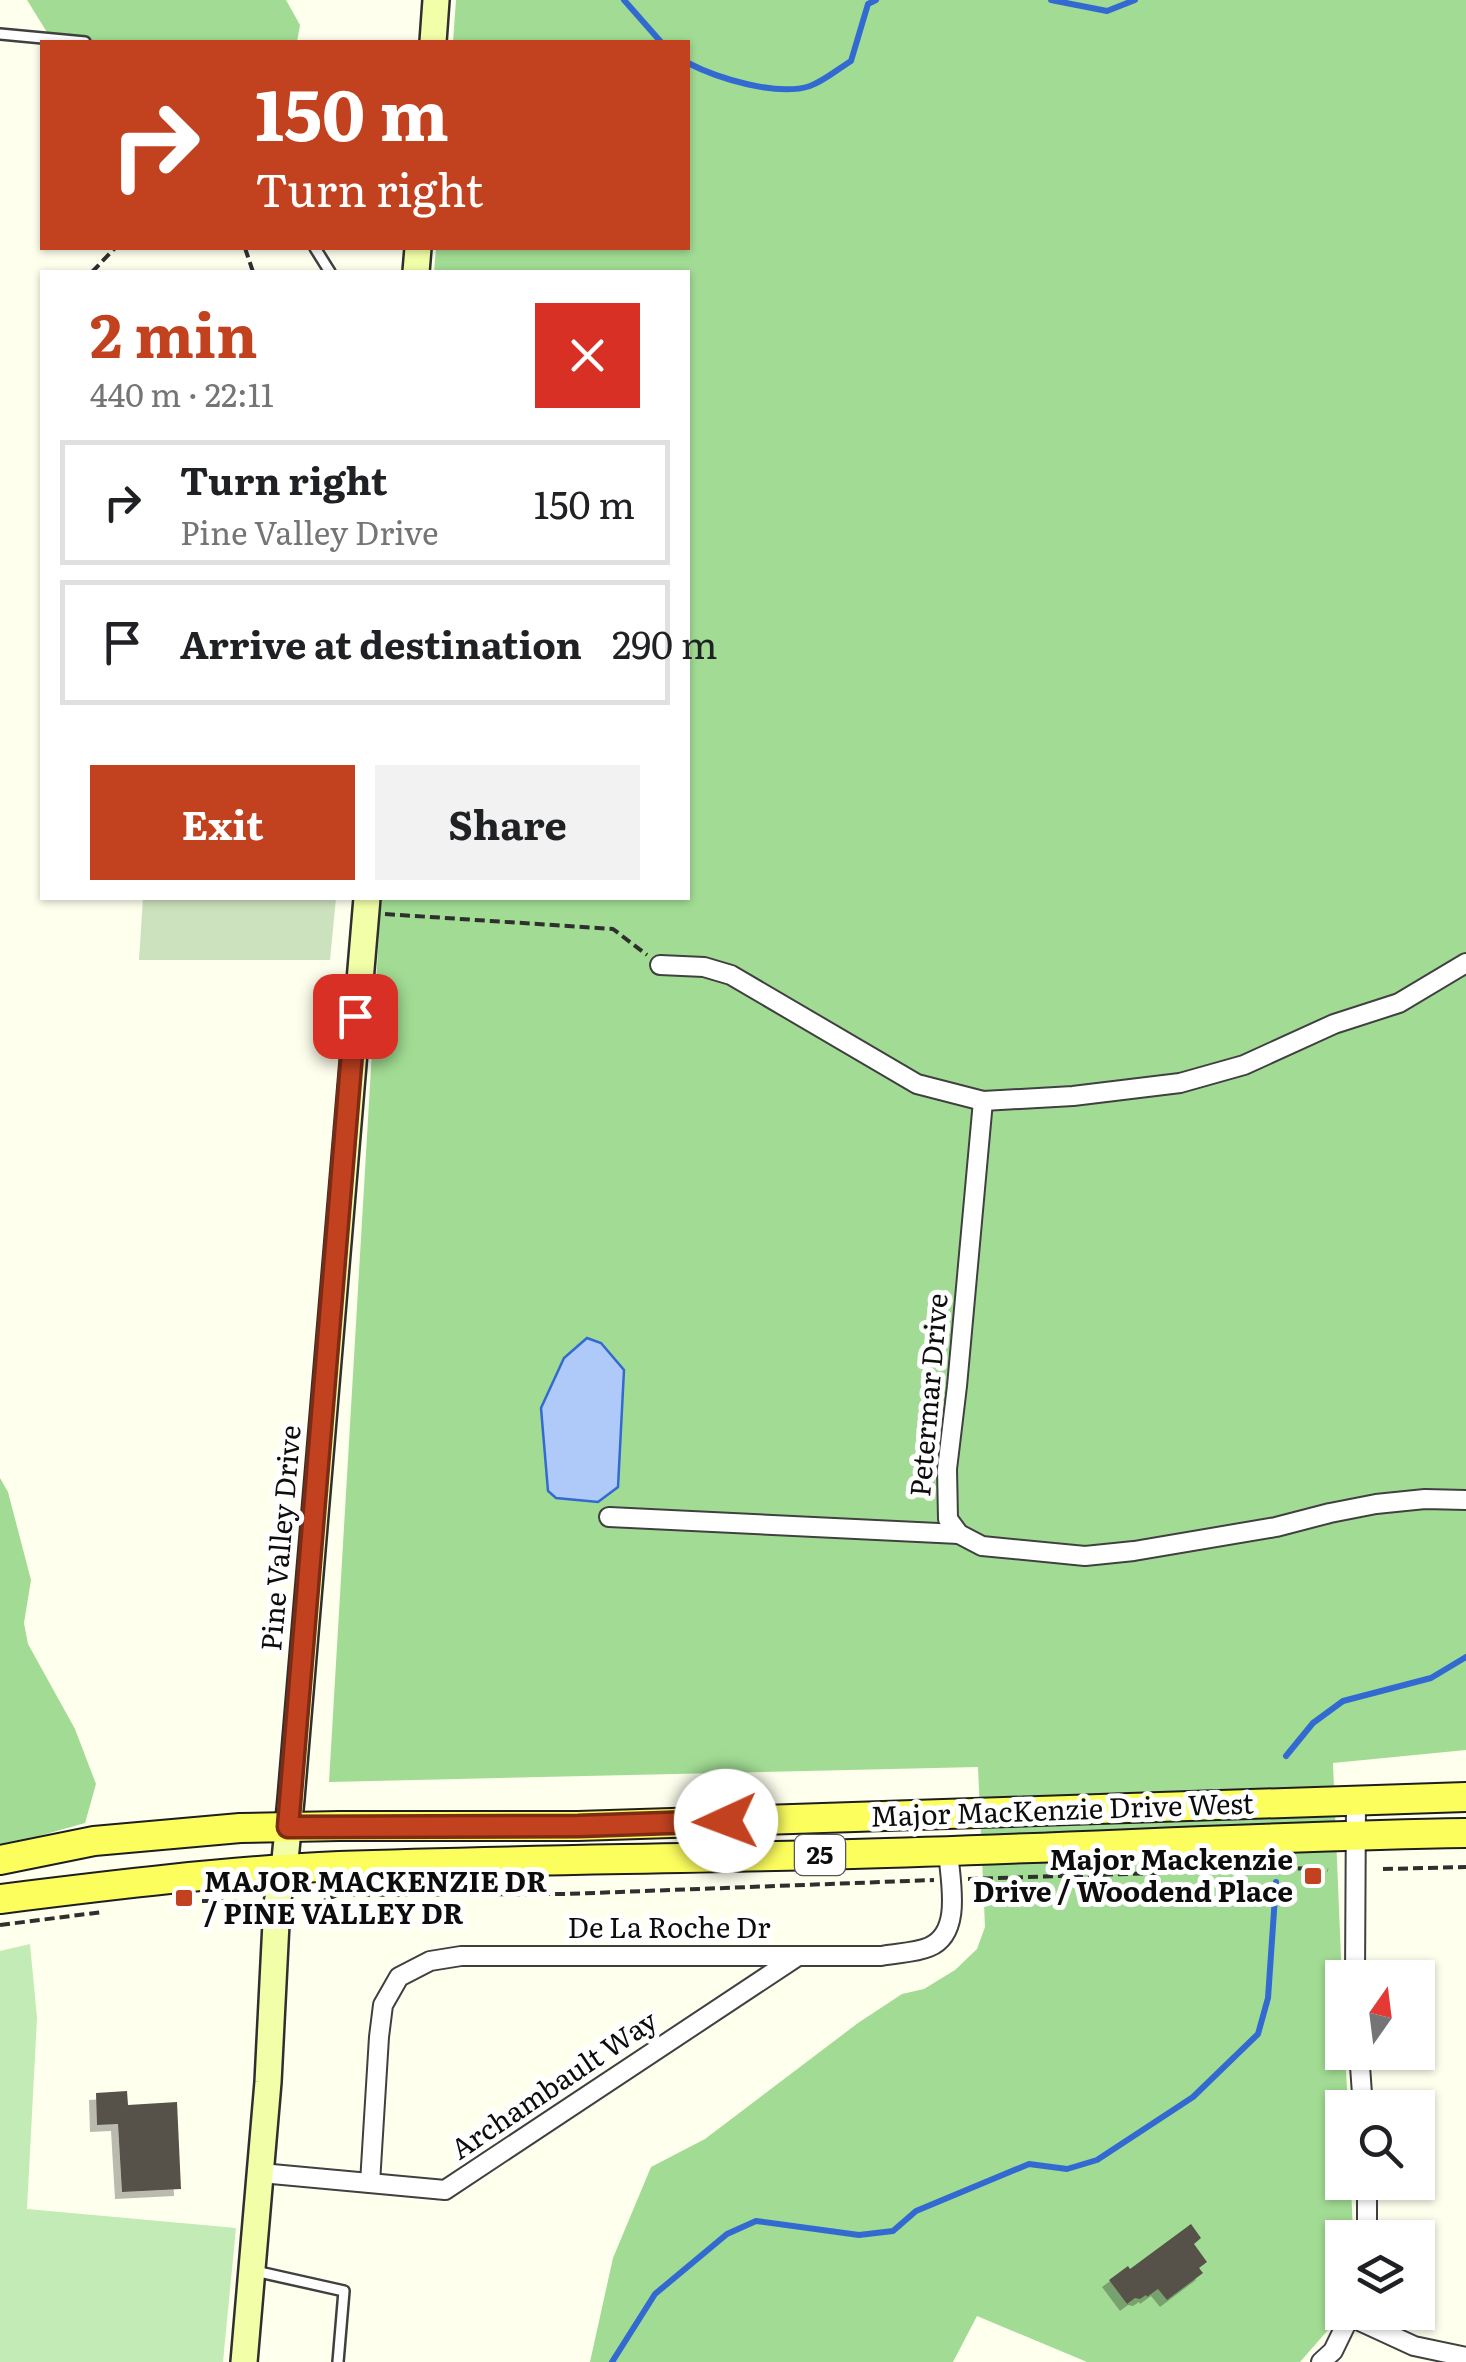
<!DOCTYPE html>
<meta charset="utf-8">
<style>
body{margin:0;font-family:Literata,serif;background:#f2f2f2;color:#202124;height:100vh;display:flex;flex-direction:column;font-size:38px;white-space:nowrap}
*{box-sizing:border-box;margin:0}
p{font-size:32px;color:#757577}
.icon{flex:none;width:55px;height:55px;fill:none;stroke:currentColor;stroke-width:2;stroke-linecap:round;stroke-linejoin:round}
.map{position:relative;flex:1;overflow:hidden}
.sheet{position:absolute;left:40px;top:270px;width:650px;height:630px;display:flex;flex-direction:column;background:#fff;border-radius:0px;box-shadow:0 2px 8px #0004}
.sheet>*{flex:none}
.banner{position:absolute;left:40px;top:40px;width:650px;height:210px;border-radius:0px;box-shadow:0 2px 8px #0004;background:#c24220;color:#fff;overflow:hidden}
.needle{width:65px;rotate:14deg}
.tools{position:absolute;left:1325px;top:1960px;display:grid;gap:20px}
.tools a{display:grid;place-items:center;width:110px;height:110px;border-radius:0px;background:#fff;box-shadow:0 2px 8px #0004;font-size:50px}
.pin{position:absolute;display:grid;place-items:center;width:85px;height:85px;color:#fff;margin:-42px;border-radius:20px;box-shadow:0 5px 15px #0006}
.me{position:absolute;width:110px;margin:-55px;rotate:268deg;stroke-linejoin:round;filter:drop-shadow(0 0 8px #0008)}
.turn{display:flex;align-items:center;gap:35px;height:210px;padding:0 50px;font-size:45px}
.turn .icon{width:130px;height:130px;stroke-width:2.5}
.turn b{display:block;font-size:70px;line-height:85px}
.round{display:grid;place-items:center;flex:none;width:105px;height:105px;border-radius:0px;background:#f2f2f2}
.head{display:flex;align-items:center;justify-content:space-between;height:170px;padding:0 50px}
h1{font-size:60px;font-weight:700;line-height:75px;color:#c24220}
.primary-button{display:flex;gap:20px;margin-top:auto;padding:20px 50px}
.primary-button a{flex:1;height:115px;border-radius:0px;background:#c24220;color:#fff;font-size:40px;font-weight:700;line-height:115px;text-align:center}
.primary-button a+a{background:#f2f2f2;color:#202124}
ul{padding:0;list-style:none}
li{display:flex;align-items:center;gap:30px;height:125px;margin:0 20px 15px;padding:0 30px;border:5px solid #e0e0e0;border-radius:0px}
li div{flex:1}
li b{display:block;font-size:38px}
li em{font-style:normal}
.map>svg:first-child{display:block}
.green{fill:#c3ebb5}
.forest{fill:#a2dc94}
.cemetery{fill:#cce1bd}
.water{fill:#afcaf8;stroke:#336ad2;stroke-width:2.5}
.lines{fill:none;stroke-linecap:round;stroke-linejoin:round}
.stream{stroke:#336ad2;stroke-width:6}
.building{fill:#565149;filter:url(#shadow)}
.lane-casing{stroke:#404040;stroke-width:14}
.street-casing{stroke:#404040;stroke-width:22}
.secondary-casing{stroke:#2f2f2f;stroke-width:30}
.primary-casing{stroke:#1e1e1e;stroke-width:32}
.path{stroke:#2f2f2f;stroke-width:4;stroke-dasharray:10 5;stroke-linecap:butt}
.lane{stroke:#fff;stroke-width:9}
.street{stroke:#fff;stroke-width:18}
.secondary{stroke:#f2ffa8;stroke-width:25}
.primary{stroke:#fcfe5e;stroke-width:28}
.route-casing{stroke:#7e2b15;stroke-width:25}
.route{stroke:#c24220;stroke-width:18}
.poi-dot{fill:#c24220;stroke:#fff;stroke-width:4}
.labels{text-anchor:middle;stroke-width:10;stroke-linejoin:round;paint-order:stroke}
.shield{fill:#fff;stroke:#565656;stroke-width:2.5}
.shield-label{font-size:25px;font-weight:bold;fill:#0d0d0d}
.street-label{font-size:28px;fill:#0d0d0d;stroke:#fff}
.poi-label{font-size:28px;font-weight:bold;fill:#0d0d0d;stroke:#fff;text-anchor:end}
</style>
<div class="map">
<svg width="1466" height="2362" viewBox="0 0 1466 2362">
<defs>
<filter id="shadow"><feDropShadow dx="-7" dy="7" stdDeviation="0" flood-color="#0004"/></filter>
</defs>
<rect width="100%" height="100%" fill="#feffed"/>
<!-- green -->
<polygon class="green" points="30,1944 37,2018 27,2209 236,2228 223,2362 0,2362 0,1951"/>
<!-- forest -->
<g class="forest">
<polygon points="27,0 286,0 300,25 297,42 53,42"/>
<polygon points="456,0 1466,0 1466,1750 1333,1763 1342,1981 1342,2052 1345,2053 1348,2107 1342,2108 1342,2182 1351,2183 1353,2237 1342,2238 1342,2288 1328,2330 1300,2362 1087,2362 977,2316 953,2362 590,2362 613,2258 651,2167 705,2139 858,2023 902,1994 924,1989 955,1970 977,1949 985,1927 978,1767 329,1782 381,898 688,898 688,272 434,272 436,248 688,248 688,42 453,42"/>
<polygon points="0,1478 8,1492 31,1580 24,1623 28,1644 75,1729 96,1784 85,1823 0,1847"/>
</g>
<!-- cemetery -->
<polygon class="cemetery" points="143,898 336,898 330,960 139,960"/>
<!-- water -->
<polygon class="water" points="587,1338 601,1343 624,1370 618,1487 598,1502 556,1498 548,1491 541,1408 564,1358"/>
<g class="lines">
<!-- stream -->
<g class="stream">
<polyline points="624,0 661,42"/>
<polyline points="1051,0 1107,11 1135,0"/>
<path d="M688,63C717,78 777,97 810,86C824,81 838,69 851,61L868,4L876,0"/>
<polyline points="1286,1756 1313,1723 1343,1701 1431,1678 1466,1657"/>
<polyline points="612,2362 655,2294 727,2234 756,2221 859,2235 893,2231 916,2211 1029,2164 1067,2169 1097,2160 1193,2097 1258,2034 1268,1998 1276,1882"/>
</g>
</g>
<!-- building -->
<g class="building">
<polygon points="127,2091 128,2105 177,2102 181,2189 122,2192 118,2124 97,2125 96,2093"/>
<polygon points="1191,2224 1201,2238 1194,2244 1207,2262 1199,2268 1203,2273 1167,2300 1158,2289 1147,2297 1146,2295 1140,2299 1135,2298 1127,2304 1109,2280 1128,2266 1130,2269"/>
</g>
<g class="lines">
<defs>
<g id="lane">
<polyline points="0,34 85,42"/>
<polyline points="315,248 330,272"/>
<polyline points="255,2271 344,2291 338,2362"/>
</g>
<g id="street">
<polyline points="660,965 704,967 731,975 917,1084 983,1101 1073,1096 1180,1083 1244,1065 1334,1024 1399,1003 1466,963"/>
<polyline points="983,1101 957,1386 947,1469 948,1519 959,1534 982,1546 1085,1556 1134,1551 1276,1527 1330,1513 1376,1504 1425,1499 1466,1500"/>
<polyline points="609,1517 959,1534"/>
<polyline points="1355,1978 1356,1799"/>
<polyline points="1359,2052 1363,2108"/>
<polyline points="261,2173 445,2190 798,1956"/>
<path d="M370,2183L379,2037L383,2005L399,1977L430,1961L461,1956H881C896,1953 915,1953 929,1947C963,1933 950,1880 948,1851"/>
<polyline points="1367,2238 1367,2182"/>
<polyline points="1351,2317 1414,2346 1466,2357"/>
<polyline points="1321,2362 1333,2351 1352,2312"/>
</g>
<g id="secondary">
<polyline points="433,42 436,0"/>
<polyline points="416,272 418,248"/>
<polyline points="244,2362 268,2082 277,1903 284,1870 291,1799 367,898"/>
</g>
<g id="primary">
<polyline points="0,1860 94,1841 240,1828 339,1826 578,1826 1466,1797"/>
<path d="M0,1899C112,1885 226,1871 339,1866C510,1860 682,1859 853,1854C1058,1849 1262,1836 1466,1833"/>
</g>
</defs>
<!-- lane casing -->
<use href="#lane" class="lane-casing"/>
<!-- street casing -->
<use href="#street" class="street-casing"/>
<!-- secondary casing -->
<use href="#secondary" class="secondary-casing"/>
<!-- primary casing -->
<use href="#primary" class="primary-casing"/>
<!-- path -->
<g class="path">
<polyline points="245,248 253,272"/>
<polyline points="92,272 115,248"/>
<polyline points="385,914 613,929 647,955"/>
<polyline points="1383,1869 1466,1867"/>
<polyline points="968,1879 1312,1868 1328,1870"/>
<polyline points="202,1901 235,1901 241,1905"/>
<polyline points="317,1904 337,1895 566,1894 934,1880"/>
<polyline points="0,1925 103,1912"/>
</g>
<!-- lane -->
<use href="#lane" class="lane"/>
<!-- street -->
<use href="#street" class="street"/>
<!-- secondary -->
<use href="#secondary" class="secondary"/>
<!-- primary -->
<use href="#primary" class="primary"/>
</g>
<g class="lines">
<defs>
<polyline id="route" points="355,1016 288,1827 578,1826 726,1821"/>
</defs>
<!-- route casing -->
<use href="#route" class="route-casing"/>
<!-- route -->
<use href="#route" class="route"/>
</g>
<!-- markers -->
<g class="poi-dot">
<rect x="1303" y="1866" width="20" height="20" rx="5"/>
<rect x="174" y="1888" width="20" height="20" rx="5"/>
</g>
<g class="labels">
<!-- shield labels -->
<rect class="shield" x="795" y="1835" width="50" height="40" rx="8"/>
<g class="shield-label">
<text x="820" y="1864">25</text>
</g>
<!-- street labels -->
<g class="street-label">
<text transform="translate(929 1395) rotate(-85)" y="10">Petermar Drive</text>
<text transform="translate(281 1538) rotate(-85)" y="10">Pine Valley Drive</text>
<text transform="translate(1062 1810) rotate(-2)" y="10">Major MacKenzie Drive West</text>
<text x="669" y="1938">De La Roche Dr</text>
<text transform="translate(554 2085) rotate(-34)" y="10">Archambault Way</text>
</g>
<!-- poi labels -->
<g class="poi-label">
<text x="1293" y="1870">Major Mackenzie<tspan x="1293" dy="32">Drive / Woodend Place</tspan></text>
<text x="204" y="1892" text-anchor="start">MAJOR MACKENZIE DR<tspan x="204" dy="32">/ PINE VALLEY DR</tspan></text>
</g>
</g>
</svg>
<div class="tools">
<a><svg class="needle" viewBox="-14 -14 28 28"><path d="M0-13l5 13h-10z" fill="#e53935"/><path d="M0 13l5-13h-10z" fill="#757577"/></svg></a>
<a><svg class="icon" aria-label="search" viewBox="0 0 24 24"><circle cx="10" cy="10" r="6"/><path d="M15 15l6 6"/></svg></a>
<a><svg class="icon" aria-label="layers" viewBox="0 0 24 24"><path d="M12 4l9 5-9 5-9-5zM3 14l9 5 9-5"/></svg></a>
</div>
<div class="pin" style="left:355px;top:1016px;background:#d93025"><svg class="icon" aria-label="arrive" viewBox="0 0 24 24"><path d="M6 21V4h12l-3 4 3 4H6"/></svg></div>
<svg class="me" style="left:726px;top:1821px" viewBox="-20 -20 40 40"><circle r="19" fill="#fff"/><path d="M0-13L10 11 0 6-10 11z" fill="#c24220"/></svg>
<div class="banner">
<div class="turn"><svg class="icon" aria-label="right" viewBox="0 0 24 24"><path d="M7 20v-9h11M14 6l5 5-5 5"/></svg><div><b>150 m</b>Turn right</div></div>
</div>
<section class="sheet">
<div class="head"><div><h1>2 min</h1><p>440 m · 22:11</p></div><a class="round" style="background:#d93025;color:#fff"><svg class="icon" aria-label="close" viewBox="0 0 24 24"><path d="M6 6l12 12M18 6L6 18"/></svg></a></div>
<ul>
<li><svg class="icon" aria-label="right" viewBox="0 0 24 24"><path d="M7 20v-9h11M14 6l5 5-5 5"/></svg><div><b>Turn right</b><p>Pine Valley Drive</p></div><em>150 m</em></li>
<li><svg class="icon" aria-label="arrive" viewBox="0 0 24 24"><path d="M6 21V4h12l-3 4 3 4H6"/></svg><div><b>Arrive at destination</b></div><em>290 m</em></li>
</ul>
<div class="primary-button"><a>Exit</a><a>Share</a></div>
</section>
</div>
